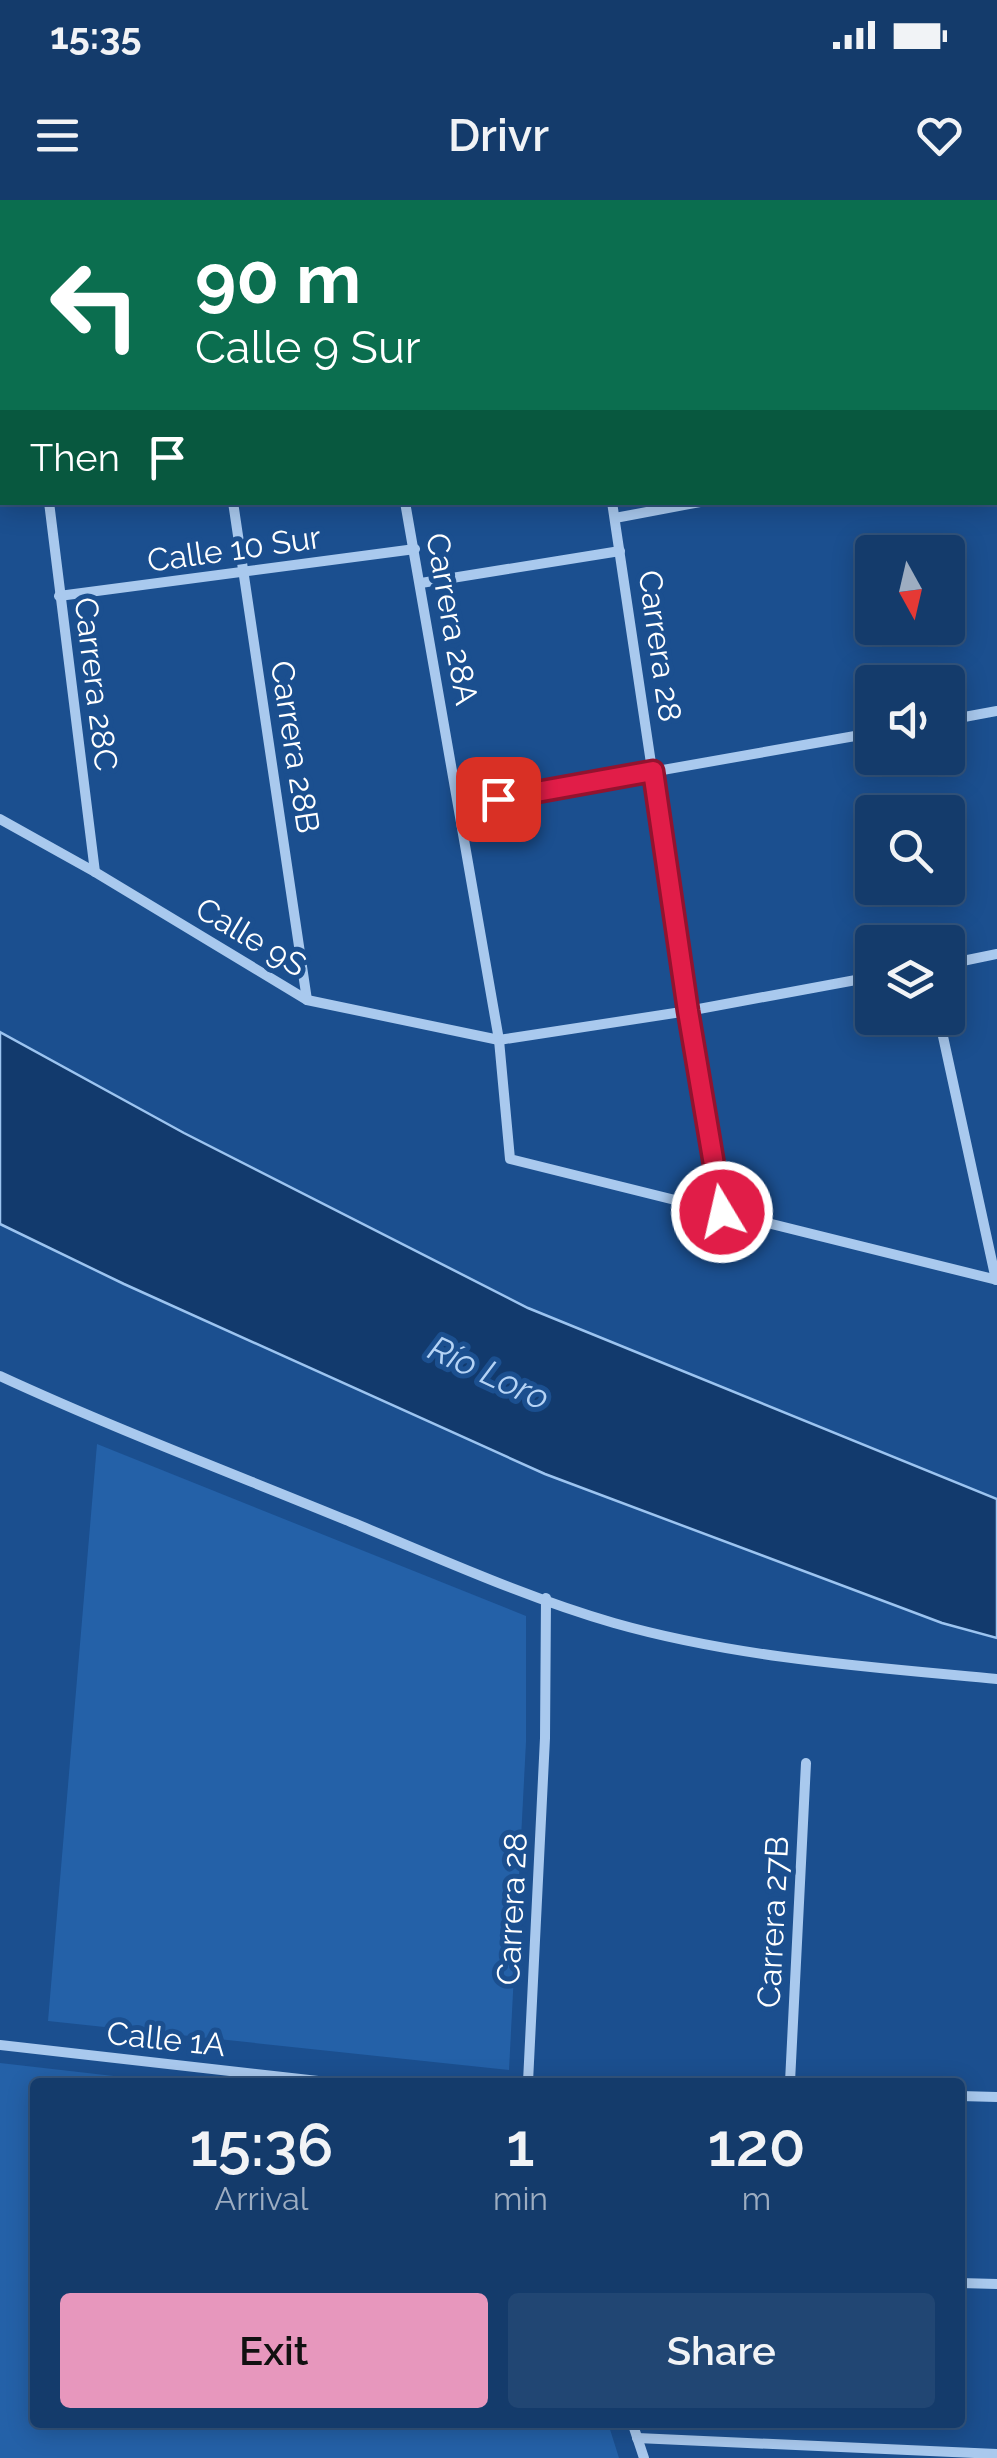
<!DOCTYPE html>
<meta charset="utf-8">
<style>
body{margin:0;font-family:Raleway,sans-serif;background:#214673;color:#f1f3f6;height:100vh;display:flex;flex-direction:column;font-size:38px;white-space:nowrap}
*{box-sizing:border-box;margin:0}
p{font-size:32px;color:#9dadc1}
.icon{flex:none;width:55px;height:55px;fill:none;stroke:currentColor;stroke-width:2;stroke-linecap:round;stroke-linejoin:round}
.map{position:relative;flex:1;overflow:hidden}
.side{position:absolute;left:30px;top:1878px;width:935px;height:350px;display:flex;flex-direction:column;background:#143b6b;border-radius:10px;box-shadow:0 5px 25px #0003,0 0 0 2px #33557e}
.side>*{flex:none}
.guide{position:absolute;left:0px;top:0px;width:998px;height:305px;box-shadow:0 5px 25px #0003,0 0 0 2px #33557e;background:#0b6e4f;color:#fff;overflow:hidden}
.needle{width:65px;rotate:172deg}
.controls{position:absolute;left:855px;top:335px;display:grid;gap:20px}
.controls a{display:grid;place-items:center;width:110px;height:110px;border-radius:10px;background:#143b6b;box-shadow:0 5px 25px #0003,0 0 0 2px #33557e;font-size:50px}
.pin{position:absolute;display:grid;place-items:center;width:85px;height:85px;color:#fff;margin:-42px;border-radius:20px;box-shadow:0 5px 15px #0006}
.me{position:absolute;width:110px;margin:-55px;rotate:351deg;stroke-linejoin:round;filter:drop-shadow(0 0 8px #0008)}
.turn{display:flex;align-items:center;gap:35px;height:210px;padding:0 30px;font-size:45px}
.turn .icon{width:130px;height:130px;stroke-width:2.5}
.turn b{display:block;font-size:70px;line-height:85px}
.then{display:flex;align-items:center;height:95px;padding:0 30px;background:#0003;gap:20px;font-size:38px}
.eta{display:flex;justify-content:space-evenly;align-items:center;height:170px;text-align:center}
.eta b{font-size:60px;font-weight:600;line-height:70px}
.button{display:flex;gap:20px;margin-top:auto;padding:20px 30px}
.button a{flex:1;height:115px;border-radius:10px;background:#e797bd;color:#111;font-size:40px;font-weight:600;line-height:115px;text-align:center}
.button a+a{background:#214673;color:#f1f3f6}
.status{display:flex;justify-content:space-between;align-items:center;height:70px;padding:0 50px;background:#143b6b;direction:ltr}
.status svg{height:28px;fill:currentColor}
header{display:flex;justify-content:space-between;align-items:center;height:130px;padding:0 30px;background:#143b6b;font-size:45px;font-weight:600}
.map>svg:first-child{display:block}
.green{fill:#2461a8}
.water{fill:#123a6d;stroke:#9cc4f0;stroke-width:2.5}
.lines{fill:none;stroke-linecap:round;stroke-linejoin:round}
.minor{stroke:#a9c9ee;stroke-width:10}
.route-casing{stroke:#92132f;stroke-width:25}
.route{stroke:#e11d48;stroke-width:18}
.labels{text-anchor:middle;stroke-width:10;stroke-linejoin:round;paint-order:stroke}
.street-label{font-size:32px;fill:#fff;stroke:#1b4f8f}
.water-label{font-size:35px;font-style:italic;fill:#b5d3f5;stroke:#1b4f8f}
</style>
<div class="status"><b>15:35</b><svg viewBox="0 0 49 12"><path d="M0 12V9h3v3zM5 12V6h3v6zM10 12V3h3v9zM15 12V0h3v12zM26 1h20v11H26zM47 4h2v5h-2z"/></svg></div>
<header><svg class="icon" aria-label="menu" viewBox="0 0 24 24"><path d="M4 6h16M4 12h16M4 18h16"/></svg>Drivr<svg class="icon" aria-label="heart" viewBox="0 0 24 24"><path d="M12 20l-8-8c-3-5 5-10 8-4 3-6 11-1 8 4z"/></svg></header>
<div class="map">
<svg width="997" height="2258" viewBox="0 0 997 2258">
<rect width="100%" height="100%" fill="#1b4f8f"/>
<!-- green -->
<g class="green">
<rect x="35" y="0" width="484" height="2"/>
<polygon points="97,1244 526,1416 526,1542 509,1870 48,1821"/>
<polygon points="0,1863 166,1882 35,1882 35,2222 608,2223 619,2258 0,2258"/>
</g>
<!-- water -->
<polygon class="water" points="0,832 184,933 528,1108 997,1299 997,1438 942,1423 545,1274 124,1084 0,1024"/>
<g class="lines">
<!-- minor -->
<g class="minor">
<polyline points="9,0 9,2"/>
<polyline points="555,0 556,2"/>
<polyline points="995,12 997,11"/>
<polyline points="0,37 2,38"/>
<polyline points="0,129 2,129"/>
<polyline points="995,173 997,182"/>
<polyline points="995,250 997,250"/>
<polyline points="49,302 95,672"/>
<polyline points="233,302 307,800"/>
<polyline points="405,302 499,840 510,959 997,1080"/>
<polyline points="612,302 688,811 722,1011"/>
<polyline points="615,318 700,302"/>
<polyline points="421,383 620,351"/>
<polyline points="59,396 415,349"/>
<polyline points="948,520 997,511"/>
<polyline points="459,606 872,533"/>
<polyline points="0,619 95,672 307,800 499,840 688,811 872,777"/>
<polyline points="948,764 997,754"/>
<polyline points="939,818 996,1080"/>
<path d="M0,1176C115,1229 234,1274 351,1322C437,1357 524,1397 614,1423C737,1458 869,1467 997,1479"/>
<polyline points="0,1845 327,1882"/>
<polyline points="528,1882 545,1538 546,1398"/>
<polyline points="790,1882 806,1563"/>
<polyline points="960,1896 997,1897"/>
<polyline points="960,2083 997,2084"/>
<polyline points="632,2222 644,2258"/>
<polyline points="637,2238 997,2254"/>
</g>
</g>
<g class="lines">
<defs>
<polyline id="route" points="498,599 653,571 688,811 722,1012"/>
</defs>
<!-- route casing -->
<use href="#route" class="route-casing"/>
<!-- route -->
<use href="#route" class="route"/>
</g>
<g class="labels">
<!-- street labels -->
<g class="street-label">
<text transform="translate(234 349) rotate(-8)" y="11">Calle 10 Sur</text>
<text transform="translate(452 419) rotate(80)" y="11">Carrera 28A</text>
<text transform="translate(660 446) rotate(82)" y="11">Carrera 28</text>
<text transform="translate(96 484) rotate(83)" y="11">Carrera 28C</text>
<text transform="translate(295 547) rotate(81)" y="11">Carrera 28B</text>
<text transform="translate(251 737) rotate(31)" y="11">Calle 9S</text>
<text transform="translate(512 1709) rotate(-87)" y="11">Carrera 28</text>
<text transform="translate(773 1722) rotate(-87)" y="11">Carrera 27B</text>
<text transform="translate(166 1839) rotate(6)" y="11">Calle 1A</text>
</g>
<!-- water labels -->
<g class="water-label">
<text transform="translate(489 1173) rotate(25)" y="12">Río Loro</text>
</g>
</g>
</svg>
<div class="controls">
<a><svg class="needle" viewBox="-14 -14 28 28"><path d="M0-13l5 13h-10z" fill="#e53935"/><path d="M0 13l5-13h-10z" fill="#9dadc1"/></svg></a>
<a><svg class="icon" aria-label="sound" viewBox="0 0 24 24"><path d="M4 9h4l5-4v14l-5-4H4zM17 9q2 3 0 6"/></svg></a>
<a><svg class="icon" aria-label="search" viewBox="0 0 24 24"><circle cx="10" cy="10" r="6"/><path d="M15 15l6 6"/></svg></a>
<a><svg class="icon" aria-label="layers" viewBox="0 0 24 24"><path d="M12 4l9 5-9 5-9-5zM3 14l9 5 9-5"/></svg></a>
</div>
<div class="pin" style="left:498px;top:599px;background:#d93025"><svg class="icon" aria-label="arrive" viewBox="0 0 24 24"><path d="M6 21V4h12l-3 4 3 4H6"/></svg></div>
<svg class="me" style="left:722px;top:1012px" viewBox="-20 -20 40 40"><circle r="17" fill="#e11d48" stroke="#fff" stroke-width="3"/><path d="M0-11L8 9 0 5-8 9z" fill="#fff"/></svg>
<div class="guide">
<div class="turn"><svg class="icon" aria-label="left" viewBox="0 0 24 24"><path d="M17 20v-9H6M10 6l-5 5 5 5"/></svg><div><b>90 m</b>Calle 9 Sur</div></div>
<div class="then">Then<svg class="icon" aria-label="arrive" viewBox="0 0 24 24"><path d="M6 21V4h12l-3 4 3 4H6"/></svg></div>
</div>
<section class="side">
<div class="eta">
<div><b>15:36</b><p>Arrival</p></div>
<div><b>1</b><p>min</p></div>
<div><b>120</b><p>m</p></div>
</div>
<div class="button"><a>Exit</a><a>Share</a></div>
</section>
</div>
